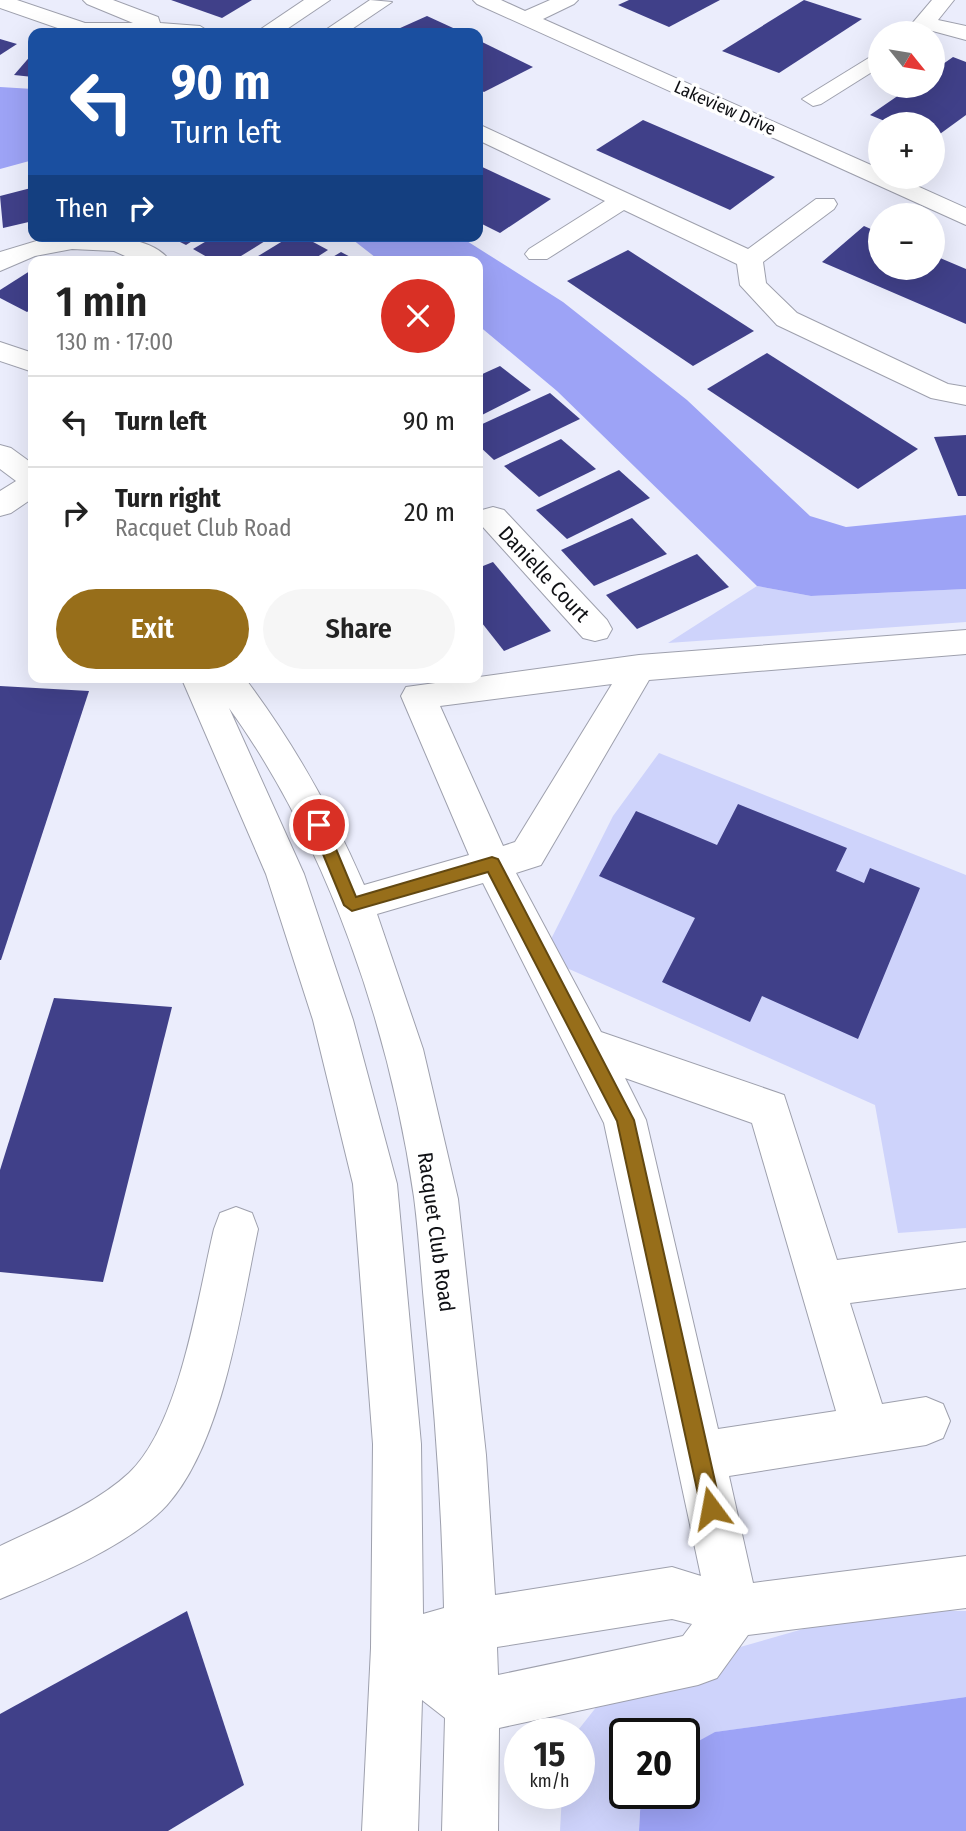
<!DOCTYPE html>
<meta charset="utf-8">
<style>
body{margin:0;font-family:"Fira Sans Condensed",sans-serif;background:#f6f6f6;color:#222;height:100vh;display:flex;flex-direction:column;font-size:26px;white-space:nowrap}
*{box-sizing:border-box;margin:0}
p{font-size:23px;color:#767676}
.icon{flex:none;width:38px;height:38px;fill:none;stroke:currentColor;stroke-width:2;stroke-linecap:round;stroke-linejoin:round}
.map{position:relative;flex:1;overflow:hidden}
.side{position:absolute;left:28px;top:256px;width:455px;height:427px;display:flex;flex-direction:column;background:#fff;border-radius:14px;box-shadow:0 7px 28px #0002}
.side>*{flex:none}
.hud{position:absolute;left:28px;top:28px;width:455px;height:214px;border-radius:14px;box-shadow:0 7px 28px #0002;background:#1a4fa0;color:#fff;overflow:hidden}
.needle{width:46px;rotate:120deg}
.tools{position:absolute;left:868px;top:21px;display:grid;gap:14px}
.tools a{display:grid;place-items:center;width:77px;height:77px;border-radius:50%;background:#fff;box-shadow:0 7px 28px #0002;font-size:35px}
.speed{position:absolute;left:504px;top:1718px;display:flex;gap:14px;font-size:35px;font-weight:700;text-align:center}
.speed>*{display:grid;place-content:center;width:91px;height:91px;border-radius:50%;background:#fff;box-shadow:0 7px 28px #0002;line-height:1}
.speed small{font-size:18px;font-weight:400}
.speed .limit{border:4px solid #111;border-radius:10px;background:#fff;color:#111}
.pin{position:absolute;display:grid;place-items:center;width:60px;height:60px;color:#fff;margin:-30px;border:4px solid #fff;border-radius:50%;box-shadow:0 2px 7px #0007}
.me{position:absolute;width:77px;margin:-38px;rotate:347deg;stroke-linejoin:round;filter:drop-shadow(0 0 5px #0008)}
.turn{display:flex;align-items:center;gap:24px;height:147px;padding:0 28px;font-size:32px}
.turn .icon{width:91px;height:91px;stroke-width:2.5}
.turn b{display:block;font-size:49px;line-height:60px}
.then{display:flex;align-items:center;height:66px;padding:0 28px;background:#0003;gap:14px;font-size:26px}
.round{display:grid;place-items:center;flex:none;width:74px;height:74px;border-radius:37px;background:#f6f6f6}
.head{display:flex;align-items:center;justify-content:space-between;height:119px;padding:0 28px}
h1{font-size:42px;font-weight:600;line-height:52px}
.button{display:flex;gap:14px;margin-top:auto;padding:14px 28px}
.button a{flex:1;height:80px;border-radius:42px;background:#976e1a;color:#fff;font-size:28px;font-weight:600;line-height:80px;text-align:center}
.button a+a{background:#f6f6f6;color:#222}
ul{padding:0;list-style:none}
li{display:flex;align-items:center;gap:21px;height:91px;padding:0 28px;border-top:2px solid #e0e0e0}
li div{flex:1}
li b{display:block;font-size:26px}
li em{font-style:normal}
.map>svg:first-child{display:block}
.green{fill:#ced3fb}
.water{fill:#9da3f6}
.building{fill:#404089}
.lines{fill:none;stroke-linecap:round;stroke-linejoin:round}
.minor-casing{stroke:#9ea0ad;stroke-width:2}
.minor{fill:#fff;fill-rule:evenodd}
.route{fill:#976e1a;stroke:#624811;stroke-width:2}
.labels{text-anchor:middle;stroke-width:7;stroke-linejoin:round;paint-order:stroke}
.far-street-label{font-size:18px;fill:#0f1014;stroke:#fff}
.street-label{font-size:21px;fill:#0f1014;stroke:#fff}
</style>
<div class="map">
<svg width="966" height="1831" viewBox="0 0 966 1831">
<rect width="100%" height="100%" fill="#ebedfc"/>
<!-- green -->
<g class="green">
<polygon points="757,586 811,596 966,589 966,622 668,643"/>
<polygon points="659,753 966,875 966,1228 898,1233 875,1105 542,957 613,816"/>
<polygon points="866,1611 966,1611 966,1697 716,1732 684,1749 684,1734 625,1734 625,1794 641,1794 639,1831 560,1831 562,1794 579,1794 579,1734 575,1734 609,1691 698,1659"/>
</g>
<!-- water -->
<g class="water">
<polygon points="0,87 33,89 33,160 0,169"/>
<polygon points="348,236 459,236 563,302 687,400 810,516 846,527 966,515 966,589 811,596 757,586 557,391 478,325 478,261 380,261"/>
<polygon points="966,1697 966,1831 639,1831 641,1794 684,1794 684,1749 715,1732"/>
</g>
<!-- building -->
<g class="building">
<polygon points="171,0 252,0 222,18"/>
<polygon points="629,0 720,0 669,27 618,5"/>
<polygon points="804,0 862,19 779,73 722,51"/>
<polygon points="427,16 464,33 389,33"/>
<polygon points="0,39 17,44 0,55"/>
<polygon points="478,40 533,67 484,92 478,89"/>
<polygon points="33,53 33,77 14,75"/>
<polygon points="953,57 966,62 966,115 933,139 933,124 892,124 870,115 912,86 933,86 933,71"/>
<polygon points="643,120 775,177 730,210 596,150"/>
<polygon points="478,165 551,199 500,233 478,222"/>
<polygon points="31,188 33,221 3,228 0,196"/>
<polygon points="864,226 880,233 880,268 933,268 933,255 966,269 966,324 822,262"/>
<polygon points="168,236 200,236 186,245"/>
<polygon points="215,236 273,236 233,261 214,261 193,249"/>
<polygon points="291,236 302,236 328,250 311,261 250,261"/>
<polygon points="628,250 754,331 693,366 567,281"/>
<polygon points="341,252 358,261 326,261"/>
<polygon points="33,269 33,308 27,312 0,298 0,290"/>
<polygon points="767,353 918,449 858,489 707,389"/>
<polygon points="500,366 531,390 478,417 478,376"/>
<polygon points="550,393 580,419 494,460 478,445 478,426"/>
<polygon points="966,435 966,496 958,496 934,437"/>
<polygon points="561,439 596,469 539,497 504,466"/>
<polygon points="619,470 650,498 567,539 536,510"/>
<polygon points="632,518 667,554 594,586 561,550"/>
<polygon points="697,554 729,587 637,629 606,595"/>
<polygon points="493,562 551,631 504,651 478,618 478,568"/>
<polygon points="0,686 89,691 1,960 0,960"/>
<polygon points="738,804 847,848 836,871 864,883 870,868 920,888 858,1039 762,996 750,1022 662,982 695,918 599,876 636,811 717,845"/>
<polygon points="54,998 172,1007 103,1282 0,1272 0,1170"/>
<polygon points="187,1611 244,1785 168,1831 0,1831 0,1714"/>
</g>
<g class="lines">
<defs>
<g id="minor">
<polygon points="0,0 17,0 85,23 133,23 87,4 83,0 113,0 158,17 160,23 200,26 211,33 72,33 0,8"/>
<polygon points="304,0 330,0 281,33 255,33"/>
<polygon points="370,0 392,2 346,33 321,33"/>
<polygon points="473,0 501,0 525,11 550,0 578,0 574,4 543,19 880,169 880,177 897,177 966,208 966,225 477,4"/>
<polygon points="932,0 954,0 938,20 966,26 966,40 929,30 926,33 904,33"/>
<polygon points="880,51 880,67 821,104 813,106 802,99"/>
<polygon points="478,124 748,249 816,199 834,199 837,204 834,209 763,262 766,283 797,313 948,384 966,387 966,405 931,398 777,325 740,285 737,264 624,210 547,259 529,259 525,254 529,249 605,201 478,140"/>
<path d="M53,236C85,236 149,231 170,261H136L114,251L72,249L35,256L0,271V252Z"/>
<polygon points="0,342 33,353 33,372 0,361"/>
<polygon points="0,445 11,448 33,464 33,498 11,513 0,516 0,491 16,481 0,469"/>
<polygon points="493,507 504,510 607,620 612,629 607,638 595,641 583,638 482,526 478,518 482,510"/>
<path d="M966,630V654L649,680L541,865L516,873L601,1032L784,1095L837,1260L966,1242V1288L850,1303L882,1404L926,1397L943,1404L950,1421L943,1438L926,1445L729,1476L753,1583L966,1556V1608L748,1635L717,1678L698,1685L499,1728L498,1831H442L445,1718L422,1700L418,1831H362L371,1648L373,1444L353,1184L313,1020L266,874L181,677H244C293,742 332,811 364,885L469,855L401,696L406,687L639,655ZM612,684L515,842L503,846L440,706ZM229,708C328,845 390,1030 414,1197C419,1235 421,1274 425,1313C435,1411 442,1509 444,1608L423,1614L421,1444L397,1184L353,1020L304,874ZM483,883L604,1123L701,1576L672,1567L495,1595L486,1455L458,1199L423,1049L377,914ZM625,1078L752,1123L836,1411L718,1429L646,1120ZM672,1619L692,1624L683,1636L498,1675L497,1647Z"/>
<path d="M236,1207L252,1213L258,1229C241,1310 223,1443 167,1505C130,1545 51,1578 0,1599V1546C44,1525 93,1506 129,1473C180,1425 198,1296 214,1229L220,1213Z"/>
</g>
</defs>
<!-- minor casing -->
<use href="#minor" class="minor-casing"/>
<!-- minor -->
<use href="#minor" class="minor"/>
</g>
<!-- route -->
<polygon class="route" points="319,819 326,825 356,897 492,857 498,859 634,1120 721,1508 718,1515 711,1518 704,1515 701,1508 617,1121 488,872 352,911 344,905 311,825"/>
<g class="labels">
<!-- far-street labels -->
<g class="far-street-label">
<text transform="translate(725 108) rotate(24)" y="6">Lakeview Drive</text>
</g>
<!-- street labels -->
<g class="street-label">
<text transform="translate(544 574) rotate(47)" y="7">Danielle Court</text>
<text transform="translate(436 1232) rotate(82)" y="7">Racquet Club Road</text>
</g>
</g>
</svg>
<div class="tools">
<a><svg class="needle" viewBox="-14 -14 28 28"><path d="M0-13l5 13h-10z" fill="#e53935"/><path d="M0 13l5-13h-10z" fill="#767676"/></svg></a>
<a>+</a>
<a>−</a>
</div>
<div class="speed"><div>15<small>km/h</small></div><div class="limit">20</div></div>
<div class="pin" style="left:319px;top:825px;background:#d93025"><svg class="icon" aria-label="arrive" viewBox="0 0 24 24"><path d="M6 21V4h12l-3 4 3 4H6"/></svg></div>
<svg class="me" style="left:711px;top:1508px" viewBox="-20 -20 40 40"><path d="M0-17L14 15 0 8-14 15z" fill="#976e1a" stroke="#fff" stroke-width="4"/></svg>
<div class="hud">
<div class="turn"><svg class="icon" aria-label="left" viewBox="0 0 24 24"><path d="M17 20v-9H6M10 6l-5 5 5 5"/></svg><div><b>90 m</b>Turn left</div></div>
<div class="then">Then<svg class="icon" aria-label="right" viewBox="0 0 24 24"><path d="M7 20v-9h11M14 6l5 5-5 5"/></svg></div>
</div>
<section class="side">
<div class="head"><div><h1>1 min</h1><p>130 m · 17:00</p></div><a class="round" style="background:#d93025;color:#fff"><svg class="icon" aria-label="close" viewBox="0 0 24 24"><path d="M6 6l12 12M18 6L6 18"/></svg></a></div>
<ul>
<li><svg class="icon" aria-label="left" viewBox="0 0 24 24"><path d="M17 20v-9H6M10 6l-5 5 5 5"/></svg><div><b>Turn left</b></div><em>90 m</em></li>
<li><svg class="icon" aria-label="right" viewBox="0 0 24 24"><path d="M7 20v-9h11M14 6l5 5-5 5"/></svg><div><b>Turn right</b><p>Racquet Club Road</p></div><em>20 m</em></li>
</ul>
<div class="button"><a>Exit</a><a>Share</a></div>
</section>
</div>
